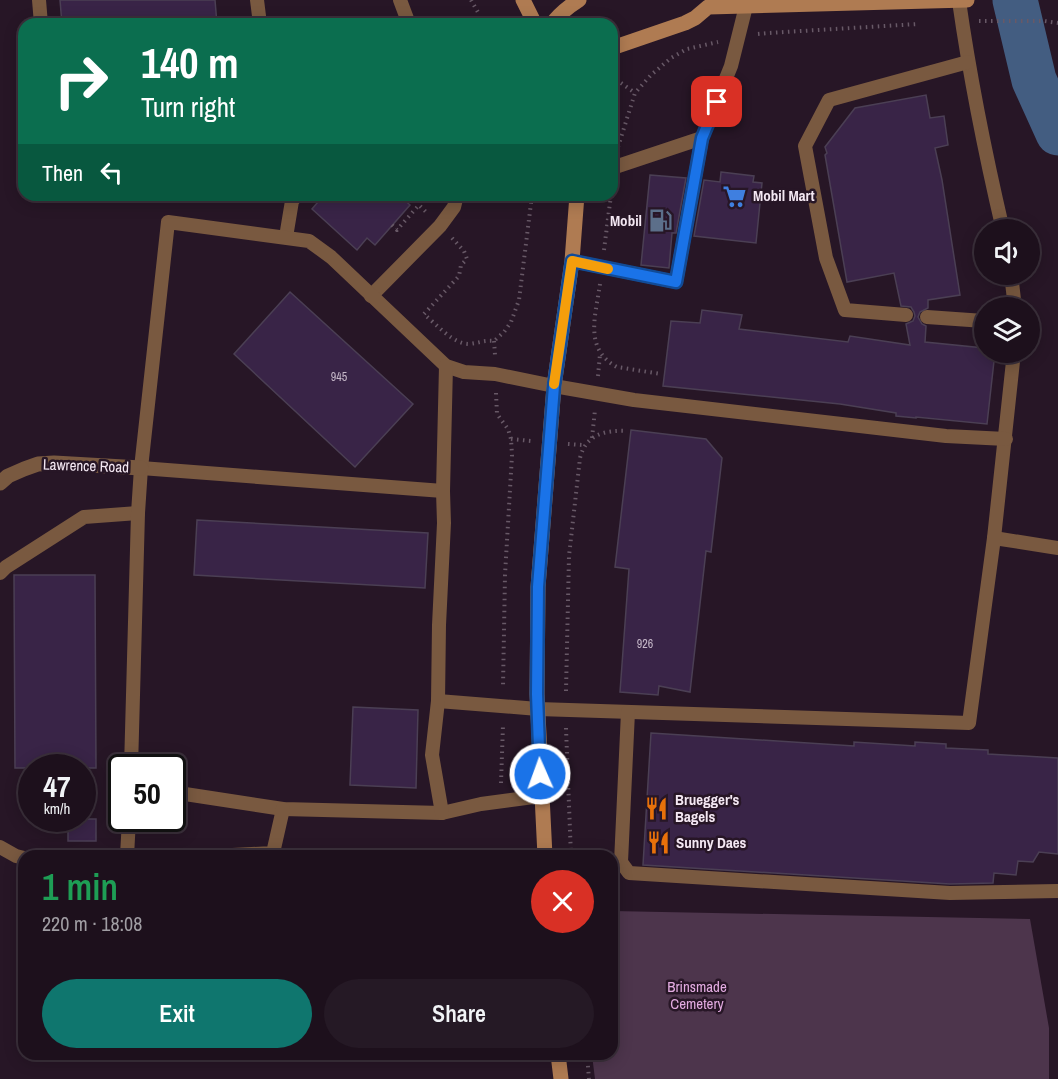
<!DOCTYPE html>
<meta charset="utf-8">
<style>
body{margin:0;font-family:"Archivo Narrow",sans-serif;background:#251925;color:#f1f3f6;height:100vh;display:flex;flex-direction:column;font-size:22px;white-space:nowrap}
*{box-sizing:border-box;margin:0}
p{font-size:20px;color:#a09da3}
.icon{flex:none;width:33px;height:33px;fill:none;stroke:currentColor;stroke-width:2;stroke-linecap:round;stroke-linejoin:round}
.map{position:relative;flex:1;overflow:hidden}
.side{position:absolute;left:18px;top:850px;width:600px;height:210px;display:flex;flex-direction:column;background:#1d101c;border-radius:18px;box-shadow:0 3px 15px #0003,0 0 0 2px #3b303b}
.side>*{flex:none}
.banner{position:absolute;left:18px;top:18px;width:600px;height:183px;border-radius:18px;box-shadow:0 3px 15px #0003,0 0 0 2px #3b303b;background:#0b6e4f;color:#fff;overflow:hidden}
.buttons{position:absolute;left:974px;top:219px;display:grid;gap:12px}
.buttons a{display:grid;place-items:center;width:66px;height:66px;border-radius:50%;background:#1d101c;box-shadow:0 3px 15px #0003,0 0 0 2px #3b303b;font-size:30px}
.speed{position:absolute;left:18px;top:754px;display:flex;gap:12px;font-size:30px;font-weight:700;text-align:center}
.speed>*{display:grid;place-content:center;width:78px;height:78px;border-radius:50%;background:#1d101c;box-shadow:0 3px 15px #0003,0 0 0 2px #3b303b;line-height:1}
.speed small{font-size:15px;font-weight:400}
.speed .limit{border:3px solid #111;border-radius:9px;background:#fff;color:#111}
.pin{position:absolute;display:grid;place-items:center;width:51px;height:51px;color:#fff;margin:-26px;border-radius:12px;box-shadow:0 3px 9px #0006}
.me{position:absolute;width:66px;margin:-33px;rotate:358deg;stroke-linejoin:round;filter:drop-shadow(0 0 4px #0008)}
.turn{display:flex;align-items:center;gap:21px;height:126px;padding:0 24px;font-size:27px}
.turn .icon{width:78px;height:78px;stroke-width:2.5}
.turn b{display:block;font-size:42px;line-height:51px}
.then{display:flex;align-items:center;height:57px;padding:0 24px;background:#0003;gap:12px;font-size:22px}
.round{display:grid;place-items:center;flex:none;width:63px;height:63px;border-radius:32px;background:#251925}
.headline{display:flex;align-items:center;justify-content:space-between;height:102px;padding:0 24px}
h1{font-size:36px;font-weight:600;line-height:45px;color:#1e9e55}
.primary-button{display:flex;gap:12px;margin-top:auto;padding:12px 24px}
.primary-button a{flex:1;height:69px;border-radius:36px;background:#0f766e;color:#fff;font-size:24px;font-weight:600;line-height:69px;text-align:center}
.primary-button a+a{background:#251925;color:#f1f3f6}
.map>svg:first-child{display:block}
.green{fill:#4d354c}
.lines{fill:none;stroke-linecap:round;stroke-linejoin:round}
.river{stroke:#435d81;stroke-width:45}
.building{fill:#392447;stroke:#4b3f54;stroke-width:1.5}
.path{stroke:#685967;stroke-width:4;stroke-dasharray:1.5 4.5;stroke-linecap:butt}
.service{stroke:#795940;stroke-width:14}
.minor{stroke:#795940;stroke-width:15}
.secondary{stroke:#af7b52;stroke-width:15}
.route-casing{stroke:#114b97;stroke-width:15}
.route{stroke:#1a73e8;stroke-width:10}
.slow{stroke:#f59e0b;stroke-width:10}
.labels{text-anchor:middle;stroke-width:5;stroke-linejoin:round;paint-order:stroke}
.number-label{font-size:12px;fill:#c5b7c8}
.poi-label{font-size:15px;font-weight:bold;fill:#f4e8f3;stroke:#271626;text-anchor:start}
.street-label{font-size:15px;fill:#f4e8f3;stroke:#271626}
.park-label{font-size:15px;fill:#e3abe1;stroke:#271626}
</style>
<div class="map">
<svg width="1058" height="1079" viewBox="0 0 1058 1079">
<rect width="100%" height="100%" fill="#271626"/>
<!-- green -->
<polygon class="green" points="612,911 1030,919 1049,1028 1049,1079 595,1079 592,1055 612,1054"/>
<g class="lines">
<!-- river -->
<polyline class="river" points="1015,0 1034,80 1058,133"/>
</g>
<!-- building -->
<g class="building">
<polygon points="60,0 215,0 217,24 62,24"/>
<polygon points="926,95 930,118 944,116 948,145 935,148 942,180 960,295 928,300 928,308 920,312 918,317 922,324 926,326 925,342 984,348 984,352 995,352 987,424 916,417 916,418 896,416 896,413 840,404 663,386 671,321 700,323 702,310 742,315 739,329 848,342 850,336 910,345 906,324 913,321 915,316 914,312 911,307 901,306 894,273 847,282 825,155 827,153 825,147 855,108"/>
<polygon points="721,172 754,176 753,182 762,183 756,243 694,236 704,180 720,182"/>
<polygon points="650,175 686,178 676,233 672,233 669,268 641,265"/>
<polygon points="324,195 399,195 410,205 375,245 367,238 357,250 312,209"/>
<polygon points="290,292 413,404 355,467 234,354"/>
<polygon points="631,430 706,439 722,458 711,552 706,551 690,692 659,686 658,695 620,692 629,569 615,567"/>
<polygon points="197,520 428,533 425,588 194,575"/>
<polygon points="14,575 95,575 96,768 15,768"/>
<polygon points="353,707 418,710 416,788 350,785"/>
<polygon points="651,733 854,746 854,742 915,746 915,742 946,744 946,748 988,750 988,754 1058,758 1058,854 1039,852 1033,862 1018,861 1016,875 994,873 993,883 950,884 643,865"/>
<rect x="68" y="819" width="28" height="22"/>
</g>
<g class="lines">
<!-- path -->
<g class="path">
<polyline points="471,0 479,14"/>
<polyline points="979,21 1044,21 1058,23"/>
<polyline points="758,34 768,33 918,24"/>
<polyline points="621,83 635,93"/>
<polyline points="618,147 635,93 651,75 671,58 687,49 718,42"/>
<polyline points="392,225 397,230 419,205 428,214"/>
<path d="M452,238L464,251L467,259L461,265L459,276L424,314C436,324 453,344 469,344C479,343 484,340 494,341L504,332L511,322L519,300L532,195"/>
<polyline points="604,250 611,195"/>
<path d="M600,284C596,314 583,349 617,367L661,374"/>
<polyline points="494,341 495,355"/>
<polyline points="598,376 600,354"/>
<polyline points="496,393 497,414 508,429 511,439 512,455 505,575 503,687"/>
<polyline points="592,438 595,410"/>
<polyline points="511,439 531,441"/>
<polyline points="568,444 582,445 585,446"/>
<path d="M566,691L569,556L580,458C586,434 605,430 627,431"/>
<polyline points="566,728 571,856"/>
<polyline points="501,783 503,725"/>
<polyline points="587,1054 589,1079"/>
</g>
<!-- service -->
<g class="service">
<polyline points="39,0 41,24"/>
<polyline points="257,0 260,24"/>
<polyline points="400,0 409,24"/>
<path d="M959,1C970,78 985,153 1003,230"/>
<polyline points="612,168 702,138"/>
<polyline points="286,237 292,201 297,195"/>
<polyline points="572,261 676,282 702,138 731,66 746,6"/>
<polyline points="1011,274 1015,308"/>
<polyline points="371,296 440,226 454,207 457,195"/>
<polyline points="906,315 845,310 826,258 805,146 829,100 968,62"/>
<polyline points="927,317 984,321"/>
<polyline points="141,468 443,491"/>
<polyline points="994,538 1058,548"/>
<polyline points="0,573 6,567 84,517 138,513"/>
<polyline points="438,701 538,709 969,723 994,538 1014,352"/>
<polyline points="628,712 621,862 629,873 950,893 1058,891"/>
<polyline points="131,768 138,513 141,468 168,222 309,241 331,257 446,366 464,372 495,374 554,386 634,400 946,436 1006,439"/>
<polyline points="172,792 283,809 442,813 481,804 541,796"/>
<polyline points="442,813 432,755 438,701 439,625 444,523 443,491 446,366"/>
<polyline points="0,847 16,856 24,858"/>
<polyline points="127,856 129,819"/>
<polyline points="213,856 273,853 283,809"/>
</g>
<!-- minor -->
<polyline class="minor" points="0,483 8,476 24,469 38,464 54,463 141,468"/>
<!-- secondary -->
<g class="secondary">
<polyline points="523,0 535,24"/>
<path d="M552,24C560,13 568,7 579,0"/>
<polyline points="612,48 685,23 695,18 708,7 967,0"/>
<polyline points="545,856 537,694 538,587 554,386 572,261 577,195"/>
<polyline points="558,1054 561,1079"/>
</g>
</g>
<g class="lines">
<defs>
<polyline id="route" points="540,774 537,694 538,587 554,386 572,261 676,282 702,138 717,102"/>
</defs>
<!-- route casing -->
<use href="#route" class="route-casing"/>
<!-- route -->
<use href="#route" class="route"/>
<!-- slow -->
<polyline class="slow" points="554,384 572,261 608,269"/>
</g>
<!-- icons -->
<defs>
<symbol id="supermarket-bare" viewBox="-9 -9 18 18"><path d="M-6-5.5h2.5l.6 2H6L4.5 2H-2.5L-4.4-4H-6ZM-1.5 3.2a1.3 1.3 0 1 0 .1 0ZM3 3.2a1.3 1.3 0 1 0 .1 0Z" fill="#3f7fe0" stroke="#271626" stroke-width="2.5" paint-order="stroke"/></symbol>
<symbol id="fuel-bare" viewBox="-9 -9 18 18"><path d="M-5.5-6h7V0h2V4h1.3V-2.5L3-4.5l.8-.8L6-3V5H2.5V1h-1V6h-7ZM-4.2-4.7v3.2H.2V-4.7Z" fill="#5c6f8a" stroke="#271626" stroke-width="2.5" paint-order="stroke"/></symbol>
<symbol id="restaurant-bare" viewBox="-9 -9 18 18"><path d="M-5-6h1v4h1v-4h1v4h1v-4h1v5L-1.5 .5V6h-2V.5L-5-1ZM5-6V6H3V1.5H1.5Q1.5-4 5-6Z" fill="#e8710a" stroke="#271626" stroke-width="2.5" paint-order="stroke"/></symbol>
</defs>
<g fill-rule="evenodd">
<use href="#supermarket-bare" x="718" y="180" width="33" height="33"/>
<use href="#fuel-bare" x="644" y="204" width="33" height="33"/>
<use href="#restaurant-bare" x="640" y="792" width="33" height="33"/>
<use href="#restaurant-bare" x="642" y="826" width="33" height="33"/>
</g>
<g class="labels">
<!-- number labels -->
<g class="number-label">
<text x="339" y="381">945</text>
<text x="645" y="648">926</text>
</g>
<!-- poi labels -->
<g class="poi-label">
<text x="753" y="201">Mobil Mart</text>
<text x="642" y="226" text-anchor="end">Mobil</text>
<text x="675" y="805">Bruegger's<tspan x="675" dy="17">Bagels</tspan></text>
<text x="676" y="848">Sunny Daes</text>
</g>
<!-- street labels -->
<g class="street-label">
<text transform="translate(86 466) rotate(2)" y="5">Lawrence Road</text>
</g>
<!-- park labels -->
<g class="park-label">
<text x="697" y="992">Brinsmade<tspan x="697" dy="17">Cemetery</tspan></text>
</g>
</g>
</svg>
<div class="buttons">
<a><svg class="icon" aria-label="sound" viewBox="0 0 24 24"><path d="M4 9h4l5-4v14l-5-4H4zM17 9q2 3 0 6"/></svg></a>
<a><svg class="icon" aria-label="layers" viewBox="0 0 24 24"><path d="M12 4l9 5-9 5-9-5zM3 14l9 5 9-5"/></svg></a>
</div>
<div class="speed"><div>47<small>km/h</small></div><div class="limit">50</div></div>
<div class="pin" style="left:717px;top:102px;background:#d93025"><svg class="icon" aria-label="arrive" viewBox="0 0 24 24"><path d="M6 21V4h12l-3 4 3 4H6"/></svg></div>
<svg class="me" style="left:540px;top:774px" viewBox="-20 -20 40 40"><circle r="17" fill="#1a73e8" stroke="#fff" stroke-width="3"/><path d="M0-11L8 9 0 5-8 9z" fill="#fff"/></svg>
<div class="banner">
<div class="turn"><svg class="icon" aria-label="right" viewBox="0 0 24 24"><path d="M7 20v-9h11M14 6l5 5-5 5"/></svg><div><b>140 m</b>Turn right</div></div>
<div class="then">Then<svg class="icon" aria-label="left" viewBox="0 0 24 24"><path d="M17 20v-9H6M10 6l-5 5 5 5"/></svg></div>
</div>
<section class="side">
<div class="headline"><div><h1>1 min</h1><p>220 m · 18:08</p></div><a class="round" style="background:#d93025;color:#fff"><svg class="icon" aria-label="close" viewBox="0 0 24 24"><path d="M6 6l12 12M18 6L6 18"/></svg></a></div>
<div class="primary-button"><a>Exit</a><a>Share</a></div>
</section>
</div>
